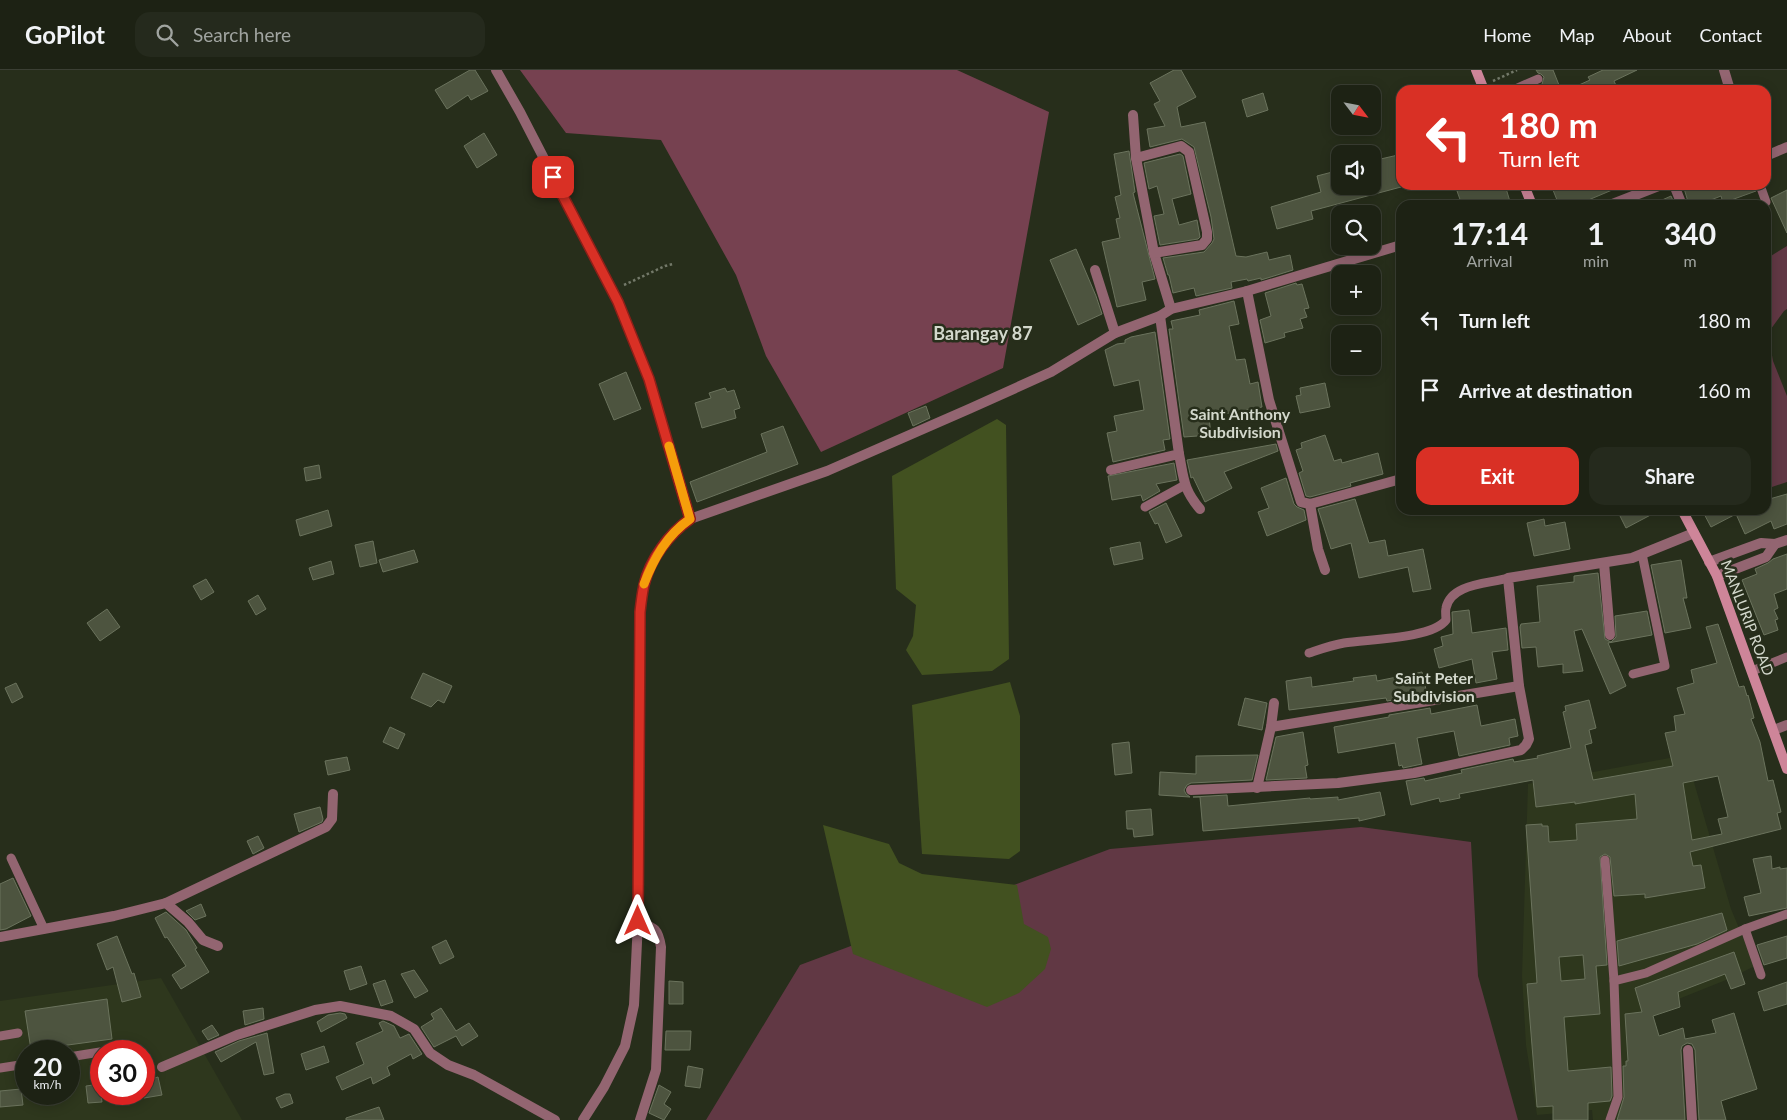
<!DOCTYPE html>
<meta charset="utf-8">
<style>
body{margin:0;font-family:Lato,sans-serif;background:#252a1d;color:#f1f3f6;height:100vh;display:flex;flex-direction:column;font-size:19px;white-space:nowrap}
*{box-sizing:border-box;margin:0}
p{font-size:16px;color:#a0a4a0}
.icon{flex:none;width:28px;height:28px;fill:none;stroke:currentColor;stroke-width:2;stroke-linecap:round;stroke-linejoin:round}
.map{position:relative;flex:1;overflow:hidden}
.drawer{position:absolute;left:1396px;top:130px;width:375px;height:315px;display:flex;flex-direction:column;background:#1d2214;border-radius:15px;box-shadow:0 2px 12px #0003,0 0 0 1px #3b3f34}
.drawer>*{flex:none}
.top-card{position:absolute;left:1396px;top:15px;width:375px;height:105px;border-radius:15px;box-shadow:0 2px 12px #0003,0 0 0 1px #3b3f34;background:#d93025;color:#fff;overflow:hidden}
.needle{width:32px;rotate:122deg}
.tools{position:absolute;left:1331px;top:15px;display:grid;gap:10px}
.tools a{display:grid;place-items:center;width:50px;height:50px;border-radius:10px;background:#1d2214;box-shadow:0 2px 12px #0003,0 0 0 1px #3b3f34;font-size:25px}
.speed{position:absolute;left:15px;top:970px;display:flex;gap:10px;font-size:25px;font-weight:700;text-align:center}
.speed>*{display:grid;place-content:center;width:65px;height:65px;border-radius:50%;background:#1d2214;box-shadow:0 2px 12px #0003,0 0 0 1px #3b3f34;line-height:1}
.speed small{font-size:12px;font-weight:400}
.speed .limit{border:8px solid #d22;background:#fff;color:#111}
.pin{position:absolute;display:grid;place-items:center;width:42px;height:42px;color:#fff;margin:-21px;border-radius:10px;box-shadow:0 2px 8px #0006}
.me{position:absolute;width:55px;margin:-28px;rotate:0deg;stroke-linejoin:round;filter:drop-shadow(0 0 4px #0008)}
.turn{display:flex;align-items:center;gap:18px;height:105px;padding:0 20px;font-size:22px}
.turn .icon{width:65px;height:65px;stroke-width:2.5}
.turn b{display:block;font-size:35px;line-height:42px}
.eta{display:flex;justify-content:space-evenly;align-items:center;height:85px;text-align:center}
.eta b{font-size:30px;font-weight:700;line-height:35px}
.cta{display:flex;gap:10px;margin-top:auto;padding:10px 20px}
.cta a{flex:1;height:58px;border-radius:15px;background:#d93025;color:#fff;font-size:20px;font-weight:700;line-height:58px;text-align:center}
.cta a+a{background:#252a1d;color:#f1f3f6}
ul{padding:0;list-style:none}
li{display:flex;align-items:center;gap:15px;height:70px;padding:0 20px}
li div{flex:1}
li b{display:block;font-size:19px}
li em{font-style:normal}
header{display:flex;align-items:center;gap:30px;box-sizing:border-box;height:70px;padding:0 25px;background:#1d2214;border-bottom:1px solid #3b3f34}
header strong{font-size:24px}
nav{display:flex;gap:28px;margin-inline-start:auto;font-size:18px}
.search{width:350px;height:45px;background:#252a1d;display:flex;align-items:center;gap:12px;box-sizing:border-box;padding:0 18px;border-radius:15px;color:#a0a4a0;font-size:19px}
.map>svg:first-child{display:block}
.built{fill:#2e371d;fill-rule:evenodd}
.green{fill:#613844}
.forest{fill:#764150}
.water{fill:#425120}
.building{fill:#4d543f;stroke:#6b735d;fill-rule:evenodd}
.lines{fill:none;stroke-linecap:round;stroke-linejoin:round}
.path{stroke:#737969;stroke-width:2.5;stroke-dasharray:2.5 2.5;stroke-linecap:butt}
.lane{stroke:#936571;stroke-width:9}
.street{stroke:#936571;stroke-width:10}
.secondary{stroke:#ce8599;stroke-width:10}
.route-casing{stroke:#8d1f18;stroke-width:12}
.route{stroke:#d93025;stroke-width:9}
.slow{stroke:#f59e0b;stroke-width:9}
.labels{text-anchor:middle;stroke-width:5;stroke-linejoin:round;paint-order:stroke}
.street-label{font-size:15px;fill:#d3d8cc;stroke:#272e1b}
.neighbourhood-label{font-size:16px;font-weight:bold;fill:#d3d8cc;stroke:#272e1b}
.quarter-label{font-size:18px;font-weight:bold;fill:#d3d8cc;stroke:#272e1b}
</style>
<header>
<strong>GoPilot</strong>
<div class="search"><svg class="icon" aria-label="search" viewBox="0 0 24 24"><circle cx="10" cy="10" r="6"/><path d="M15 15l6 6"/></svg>Search here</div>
<nav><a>Home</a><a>Map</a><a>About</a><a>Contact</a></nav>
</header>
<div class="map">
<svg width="1787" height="1050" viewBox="0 0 1787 1050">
<rect width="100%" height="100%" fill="#272e1b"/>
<!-- built -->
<g class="built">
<polygon points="1686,685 1731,839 1755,896 1726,910 1651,940 1658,1050 1593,1050 1592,1040 1537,1045 1526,975 1522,906 1528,714"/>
<path d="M161,908L242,1050H0V931ZM26,981H69V1024H26ZM101,981H144V1024H101Z"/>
</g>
<!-- green -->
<g class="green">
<polygon points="1787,176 1787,239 1784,241 1768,263 1773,291 1787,326 1787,412 1766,419 1766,189"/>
<polygon points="1361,757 1471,772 1478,906 1518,1050 706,1050 800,895 1110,779"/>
</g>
<!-- forest -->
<polygon class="forest" points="520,0 957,0 1049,42 1003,298 821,382 766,286 736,205 661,70 566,63"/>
<!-- water -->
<g class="water">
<polygon points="997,349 1006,355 1009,589 992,601 922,605 906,580 913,566 916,535 896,519 892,406"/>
<polygon points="1010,612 1020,646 1020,781 1009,789 922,784 912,635"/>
<polygon points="823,755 889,774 899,793 922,804 1017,815 1024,854 1048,867 1051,879 1045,899 1019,923 987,937 853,884"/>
</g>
<!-- building -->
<g class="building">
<polygon points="470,0 475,0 488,21 471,30 468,25 447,39 435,20"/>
<polygon points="1174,0 1181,0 1196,27 1177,37 1181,57 1205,52 1236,186 1246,187 1267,182 1269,190 1290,185 1293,200 1261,210 1261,208 1248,211 1247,209 1231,212 1232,218 1196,226 1194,218 1173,223 1169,205 1168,205 1163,188 1204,182 1212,173 1214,169 1211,147 1194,77 1182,69 1150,77 1147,59 1165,56 1154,34 1160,31 1150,13"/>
<polygon points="1536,0 1553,0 1561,20 1545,20 1542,14 1544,7 1541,4 1538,3"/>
<polygon points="1603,0 1637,0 1614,11 1618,20 1568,20 1590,10 1588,7"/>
<polygon points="1263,23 1268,40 1247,47 1242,30"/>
<polygon points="484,63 497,85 477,98 464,76"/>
<polygon points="1129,81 1135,122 1133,123 1155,209 1142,212 1146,230 1117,237 1102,172 1120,168 1116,149 1120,148 1115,127 1121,125 1114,84"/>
<polygon points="1180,84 1183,86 1191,124 1172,129 1179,155 1197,150 1200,167 1198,169 1160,175 1154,146 1164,144 1157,116 1149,119 1144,93"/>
<polygon points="1398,85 1401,95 1401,117 1311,141 1313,149 1277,159 1271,137 1321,122 1317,106 1340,100 1340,116 1372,116 1372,91"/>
<polygon points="1467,115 1505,115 1511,135 1462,135 1457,121 1468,117"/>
<polygon points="1551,115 1624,115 1586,131 1587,135 1559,135"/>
<polygon points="1683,115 1754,115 1756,121 1723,133 1721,126 1698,135 1689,135"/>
<polygon points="1787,120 1787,163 1771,128"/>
<polygon points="1671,126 1675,135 1651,135"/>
<polygon points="1076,179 1096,226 1102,244 1078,255 1050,190"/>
<polygon points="1296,213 1297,215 1302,214 1309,238 1304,239 1307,247 1300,249 1303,258 1284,263 1285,267 1265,273 1260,250 1271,246 1265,223"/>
<polygon points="1234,231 1239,254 1229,256 1236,290 1245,289 1250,314 1258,312 1262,337 1209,347 1211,365 1184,367 1169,259 1173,259 1171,251 1200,245 1199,240"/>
<polygon points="1155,262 1170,369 1163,370 1165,380 1113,392 1107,363 1117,361 1114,346 1144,340 1139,310 1114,316 1105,280 1117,274 1125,273 1125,270 1131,267"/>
<polygon points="626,302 641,339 614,350 599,314"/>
<polygon points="1325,313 1330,337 1300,343 1296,326 1301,325 1300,318"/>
<polygon points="725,318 727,322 734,320 740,338 734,340 736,348 702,358 695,333 711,328 709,323"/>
<polygon points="926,336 930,348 913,356 908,343"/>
<polygon points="783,356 798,394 697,432 690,412 767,382 761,364"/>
<polygon points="1325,365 1334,391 1341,389 1342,393 1378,383 1383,404 1350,413 1351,416 1310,427 1306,426 1299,403 1303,401 1296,380 1302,378 1301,373"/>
<polygon points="1276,374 1278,381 1224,402 1232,418 1205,432 1193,407 1191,408 1187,390"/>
<polygon points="1174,393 1177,410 1156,414 1160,421 1143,431 1141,425 1112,430 1108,406"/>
<polygon points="319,395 321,408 306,411 304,398"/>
<polygon points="1286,408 1294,434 1297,437 1304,440 1306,450 1267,466 1258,442 1269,438 1261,418"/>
<polygon points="1787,424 1787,454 1774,459 1771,451 1745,464 1736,444 1711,457 1702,440 1766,440 1766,430"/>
<polygon points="1355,429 1369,473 1385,470 1388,486 1423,479 1431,519 1413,522 1408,497 1359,508 1351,473 1331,479 1318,439"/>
<polygon points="1166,433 1182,466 1166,473 1158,453 1155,454 1149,442"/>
<polygon points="328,440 332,456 300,466 296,450"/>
<polygon points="1617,440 1660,440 1626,458"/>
<polygon points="1544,449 1545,456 1565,452 1570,479 1534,486 1527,453"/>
<polygon points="373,471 377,493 360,497 355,475"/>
<polygon points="1140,472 1143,489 1114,495 1110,478"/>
<polygon points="414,480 418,492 383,502 379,490"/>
<polygon points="1787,484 1787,519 1774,524 1778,538 1774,540 1778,549 1775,550 1778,560 1764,565 1742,510 1757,504 1755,499 1768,493 1773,489"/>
<polygon points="1681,490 1687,528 1683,528 1691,558 1665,563 1651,495"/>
<polygon points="331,491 334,504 313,510 309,498"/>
<polygon points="1598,503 1605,569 1611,572 1616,567 1615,546 1647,541 1652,565 1608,573 1626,616 1610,624 1582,559 1574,561 1583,601 1563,603 1563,594 1538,597 1536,577 1522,578 1520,557 1521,554 1540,552 1537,516 1574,512 1574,506"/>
<polygon points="206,509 214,522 201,530 193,516"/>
<polygon points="258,525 266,539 256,545 248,531"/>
<polygon points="107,539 120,557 100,571 87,553"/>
<polygon points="1469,540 1472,563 1506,558 1508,580 1492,582 1497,609 1476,613 1472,589 1439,598 1434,579 1443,576 1441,567 1453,564 1452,542"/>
<path d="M1718,554L1739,617L1744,616L1747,626L1748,625L1754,648L1751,649L1760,672L1768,711L1773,710L1781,742L1777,743L1781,759L1690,782L1693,796L1701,795L1705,818L1645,828V824L1614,826L1610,787L1605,784L1600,787L1607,895L1596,896L1600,944L1564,947L1568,1001L1611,997L1612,1026L1610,1031L1588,1033V1050H1553V1036L1537,1037L1527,914L1537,913L1526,755L1542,754V756H1548L1549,772L1577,770L1576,754L1637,749L1635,724L1575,734V732L1536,737L1533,710L1459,724L1460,728L1440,732L1439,728L1411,735L1406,711L1424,708L1425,711L1462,703L1461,700L1513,689L1514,692L1538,688L1537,686L1571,678L1563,642L1566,641L1565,636L1589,630L1596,658L1589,660L1592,673L1585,675L1593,710L1673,696L1665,663L1676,661L1674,646L1685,644L1677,618L1694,613L1691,600L1717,593L1706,557ZM1718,706L1728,747L1718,749L1722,764L1692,770L1683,713ZM1583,885L1585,909L1561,911L1559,887Z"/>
<polygon points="1422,602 1427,624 1387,631 1386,628 1289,640 1286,611 1311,607 1312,617 1354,611 1353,608 1376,605 1377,611"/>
<polygon points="423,603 452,616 444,633 438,630 431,637 411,628"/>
<polygon points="16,613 23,627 12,633 5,618"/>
<polygon points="1245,628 1267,633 1262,660 1238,655"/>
<polygon points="1477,635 1481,656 1515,649 1518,666 1509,668 1510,675 1459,686 1454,661 1417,668 1422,694 1403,698 1402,695 1399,696 1395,673 1338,683 1334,657 1389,647 1389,645 1430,638 1431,644"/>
<polygon points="390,657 405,664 398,679 383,672"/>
<polygon points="1303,662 1308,695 1305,696 1307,708 1266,710 1276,667"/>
<polygon points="1129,672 1132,703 1115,705 1112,674"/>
<polygon points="1258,685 1252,710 1191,713 1187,715 1184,720 1186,724 1190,727 1159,725 1160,702 1196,704 1196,686"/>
<polygon points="347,687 350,700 328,705 325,691"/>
<polygon points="1380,722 1385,745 1359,751 1359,748 1203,761 1200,727 1193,727 1227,725 1228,736 1310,728 1310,729 1338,727 1338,730"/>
<polygon points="320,737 323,749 322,752 299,762 294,744"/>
<polygon points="1151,739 1153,765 1134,767 1133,759 1127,759 1126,741"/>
<polygon points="258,766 264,778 253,784 247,771"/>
<polygon points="1771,786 1772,799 1780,797 1780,799 1787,798 1787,838 1749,846 1744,827 1761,823 1753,789"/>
<polygon points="13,808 31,846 6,859 0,860 0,814"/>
<polygon points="201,834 206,846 195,850 186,841"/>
<polygon points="166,842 186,860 197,878 195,879 209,902 181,919 172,905 186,896 167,867 165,868 155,848"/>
<polygon points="1722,843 1727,860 1697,874 1619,896 1617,871"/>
<polygon points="117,866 132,904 134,903 141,927 122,932 113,897 107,900 97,874"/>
<polygon points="1787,866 1787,888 1764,895 1757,875"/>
<polygon points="446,870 454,887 440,894 432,877"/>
<polygon points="1734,882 1745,914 1731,919 1725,904 1678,922 1680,937 1653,946 1659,966 1683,958 1685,969 1716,963 1712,950 1734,943 1757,1019 1721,1031 1726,1050 1699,1050 1695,980 1692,974 1687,973 1682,976 1681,980 1685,1050 1617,1050 1624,1027 1623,996 1626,996 1626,991 1628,991 1625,944 1642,942 1635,918"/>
<polygon points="361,896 367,914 350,920 344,901"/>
<polygon points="414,900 428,921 415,928 401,904"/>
<polygon points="385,910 393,932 381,936 373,914"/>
<polygon points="669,911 683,912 683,934 669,934"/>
<polygon points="1787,912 1787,934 1764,941 1758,922"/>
<polygon points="107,929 112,969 31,980 25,941"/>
<polygon points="263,938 264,949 245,955 243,941"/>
<polygon points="441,938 456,961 469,953 478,966 462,976 456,966 434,977 421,957 434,949 431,944"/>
<polygon points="340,943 345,944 347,948 321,962 317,952 328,945"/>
<polygon points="383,951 394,956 400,968 409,964 422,984 413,989 411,984 387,997 390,1005 373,1014 371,1007 342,1020 336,1007 364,994 356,973 383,961 379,953"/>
<polygon points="212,955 219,965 208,970 202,961"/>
<polygon points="666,961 691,961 690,980 665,980"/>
<polygon points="267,963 274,1003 264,1005 256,972 221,992 215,982 239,971"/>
<polygon points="324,976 329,992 306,1000 301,984"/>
<polygon points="688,996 703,999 700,1018 685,1016"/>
<polygon points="158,1007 162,1025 144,1028 144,1011"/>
<polygon points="100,1014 102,1032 88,1033 86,1016"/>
<polygon points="659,1015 671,1022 664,1034 671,1039 664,1050 649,1043"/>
<polygon points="21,1019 23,1035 0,1037 0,1021"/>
<polygon points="285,1024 290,1024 293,1033 281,1038 276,1028"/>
<polygon points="379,1037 384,1050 346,1050 346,1048"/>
</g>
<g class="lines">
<!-- path -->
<g class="path">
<polyline points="1493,11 1517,0"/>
<polyline points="624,215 665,196 673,194"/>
</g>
<!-- lane -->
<g class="lane">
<polyline points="1513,20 1538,9"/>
<polyline points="1760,115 1766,132"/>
<polyline points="1145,437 1185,415"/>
<path d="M1309,583C1321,579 1332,575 1344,573C1367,569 1432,569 1446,550C1446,546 1445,542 1446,538C1451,513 1489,514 1508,508"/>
<polyline points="1752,601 1787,587"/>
<polyline points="1633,604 1665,596 1642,484"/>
<polyline points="11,788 44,859"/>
<polyline points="1605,790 1614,911"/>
<polyline points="1745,859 1761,905"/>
<polyline points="0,966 18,963"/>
<polyline points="69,987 100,982"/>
<polyline points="0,998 26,994"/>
<polyline points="1610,1050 1618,1027 1614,911 1646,903 1745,859 1787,844"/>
</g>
<!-- street -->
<g class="street">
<polyline points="496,0 520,42 618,232 649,309 690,449"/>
<polyline points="1724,0 1730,20"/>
<polyline points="1133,45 1136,88 1154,183 1171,239"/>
<polyline points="1766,86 1787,77"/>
<polyline points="1136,88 1181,76 1189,82 1207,162 1207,169 1202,175 1154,183"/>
<polyline points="1674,115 1682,135"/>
<polyline points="1610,135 1661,115"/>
<polyline points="1095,200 1115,263"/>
<polyline points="1247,221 1269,330 1301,432 1310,434 1401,409"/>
<path d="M1179,384C1184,409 1183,419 1200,439"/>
<polyline points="1111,400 1179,384 1160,246"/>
<polyline points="1310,434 1318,479 1325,500"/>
<polyline points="1709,492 1761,473 1775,474 1787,470"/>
<polyline points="1604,493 1610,565"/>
<polyline points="1717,506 1766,487 1775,474"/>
<polyline points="1271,657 1274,633"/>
<polyline points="1774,660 1787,655"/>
<polyline points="1257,718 1271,657 1519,616"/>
<polyline points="1191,720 1338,713 1414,703 1521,680 1526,675 1529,669 1519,616 1508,508 1632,488 1694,463"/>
<polyline points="166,833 188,852 203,870 218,876"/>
<path d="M638,851C655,858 658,859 661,877L656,1000L640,1050"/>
<polyline points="0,867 114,846 166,833 326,757 332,749 333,724"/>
<polyline points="1688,980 1692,1050"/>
<polyline points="162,997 237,965 315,940 340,936 391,946 414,959 430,983 448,995 474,1005 555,1050"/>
<path d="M583,1050L604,1017L625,976L634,935L638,851L640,542C641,533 642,524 644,515C650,489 669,464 690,449L827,401L969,339L1051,302L1115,263L1160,246L1171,239L1247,221L1401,175"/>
</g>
<!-- secondary -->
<g class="secondary">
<polyline points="1476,0 1484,20"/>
<polyline points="1524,115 1532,135"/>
<polyline points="1682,440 1717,506 1787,699"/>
</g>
</g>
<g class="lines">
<defs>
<path id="route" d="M553,107L618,232L649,309L690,449C669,464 650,489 644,515C642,524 641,533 640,542L638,851"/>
</defs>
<!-- route casing -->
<use href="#route" class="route-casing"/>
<!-- route -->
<use href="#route" class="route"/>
<!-- slow -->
<path class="slow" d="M644,514C654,488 667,465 690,449L669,376"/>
</g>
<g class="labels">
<!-- street labels -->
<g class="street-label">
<text transform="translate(1747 548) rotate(69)" y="5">MANLURIP ROAD</text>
</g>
<!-- neighbourhood labels -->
<g class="neighbourhood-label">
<text x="1240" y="350">Saint Anthony<tspan x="1240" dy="18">Subdivision</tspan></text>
<text x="1434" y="614">Saint Peter<tspan x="1434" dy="18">Subdivision</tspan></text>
</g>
<!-- quarter labels -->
<g class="quarter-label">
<text x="983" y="270">Barangay 87</text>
</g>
</g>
</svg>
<div class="tools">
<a><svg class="needle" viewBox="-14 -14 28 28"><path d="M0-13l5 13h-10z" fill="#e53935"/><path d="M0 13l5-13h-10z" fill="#a0a4a0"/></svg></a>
<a><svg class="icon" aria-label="sound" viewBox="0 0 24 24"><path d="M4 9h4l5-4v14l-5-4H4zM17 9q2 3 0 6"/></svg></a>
<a><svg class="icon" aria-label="search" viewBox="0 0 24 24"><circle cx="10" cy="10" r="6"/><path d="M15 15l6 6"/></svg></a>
<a>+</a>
<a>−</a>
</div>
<div class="speed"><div>20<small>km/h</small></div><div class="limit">30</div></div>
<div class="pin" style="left:553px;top:107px;background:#d93025"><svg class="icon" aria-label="arrive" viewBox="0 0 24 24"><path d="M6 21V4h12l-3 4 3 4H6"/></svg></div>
<svg class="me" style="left:638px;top:851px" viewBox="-20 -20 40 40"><path d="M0-17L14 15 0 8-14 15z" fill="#d93025" stroke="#fff" stroke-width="4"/></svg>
<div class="top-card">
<div class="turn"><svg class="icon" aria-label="left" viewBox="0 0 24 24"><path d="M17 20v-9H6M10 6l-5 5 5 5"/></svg><div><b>180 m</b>Turn left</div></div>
</div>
<section class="drawer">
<div class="eta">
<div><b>17:14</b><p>Arrival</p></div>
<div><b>1</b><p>min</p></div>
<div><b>340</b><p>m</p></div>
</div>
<ul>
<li><svg class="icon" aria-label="left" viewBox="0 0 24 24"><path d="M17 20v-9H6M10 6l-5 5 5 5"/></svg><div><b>Turn left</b></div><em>180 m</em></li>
<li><svg class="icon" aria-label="arrive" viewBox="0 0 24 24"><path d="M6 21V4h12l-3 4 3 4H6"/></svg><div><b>Arrive at destination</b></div><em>160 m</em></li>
</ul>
<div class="cta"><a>Exit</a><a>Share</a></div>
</section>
</div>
